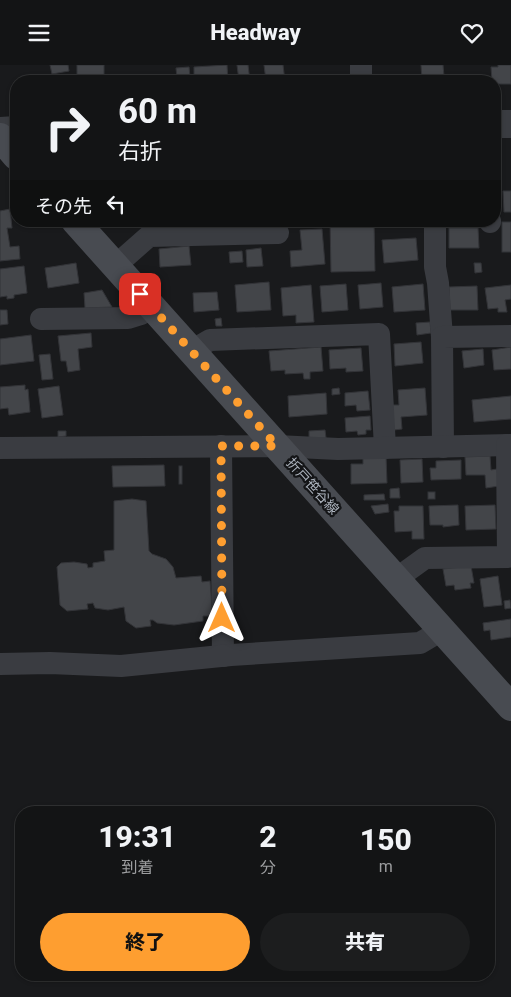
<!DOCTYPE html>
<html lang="ja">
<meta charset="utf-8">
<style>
body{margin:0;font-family:Roboto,"Noto Sans JP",sans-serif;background:#1c1d1e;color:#f1f3f6;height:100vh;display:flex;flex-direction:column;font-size:19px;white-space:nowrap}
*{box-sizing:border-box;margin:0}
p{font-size:16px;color:#9d9ea0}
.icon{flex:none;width:28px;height:28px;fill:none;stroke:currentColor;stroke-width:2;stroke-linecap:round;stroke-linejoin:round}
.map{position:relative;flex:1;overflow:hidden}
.side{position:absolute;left:15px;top:741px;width:480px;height:175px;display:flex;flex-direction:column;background:#131415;border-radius:20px;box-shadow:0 1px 4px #0004,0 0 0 1px #323334}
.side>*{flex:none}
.guide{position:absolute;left:10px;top:10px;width:491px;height:152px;border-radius:20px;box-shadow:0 1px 4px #0004,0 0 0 1px #323334;background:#131415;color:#f1f3f6;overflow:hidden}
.pin{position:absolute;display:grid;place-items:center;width:42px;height:42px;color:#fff;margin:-21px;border-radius:10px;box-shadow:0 2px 8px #0006}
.me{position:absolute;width:55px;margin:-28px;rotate:0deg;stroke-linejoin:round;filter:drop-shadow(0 0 4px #0008)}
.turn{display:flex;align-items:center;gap:18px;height:105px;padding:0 25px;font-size:22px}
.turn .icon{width:65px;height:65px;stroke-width:2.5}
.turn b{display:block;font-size:35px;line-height:42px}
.then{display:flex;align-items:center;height:48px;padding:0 25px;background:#0003;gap:10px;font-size:19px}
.eta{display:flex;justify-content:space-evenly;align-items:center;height:85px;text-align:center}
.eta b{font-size:30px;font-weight:800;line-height:35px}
.action{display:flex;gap:10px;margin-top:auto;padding:10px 25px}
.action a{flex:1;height:58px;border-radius:30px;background:#fe9e30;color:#111;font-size:20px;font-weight:800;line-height:58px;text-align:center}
.action a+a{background:#1c1d1e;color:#f1f3f6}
header{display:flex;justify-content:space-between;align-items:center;height:65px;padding:0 25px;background:#131415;font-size:22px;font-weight:800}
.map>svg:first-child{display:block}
.building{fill:#434549;stroke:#333438}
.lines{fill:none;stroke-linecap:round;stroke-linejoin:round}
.minor{stroke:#3a3c41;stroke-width:22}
.tertiary{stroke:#3a3c41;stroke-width:28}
.secondary{stroke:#484b51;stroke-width:28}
.route{stroke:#fe9e30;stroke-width:9;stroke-dasharray:0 16.2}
.labels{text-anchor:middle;stroke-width:4.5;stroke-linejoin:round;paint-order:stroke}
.street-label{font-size:14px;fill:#abb2bc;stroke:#141517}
</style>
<header><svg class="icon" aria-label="menu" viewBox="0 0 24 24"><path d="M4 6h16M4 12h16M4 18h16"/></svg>Headway<svg class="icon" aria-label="heart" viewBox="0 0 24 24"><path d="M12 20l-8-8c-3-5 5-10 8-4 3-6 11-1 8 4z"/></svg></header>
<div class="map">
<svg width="511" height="932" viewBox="0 0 511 932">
<rect width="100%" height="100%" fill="#191a1c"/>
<!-- building -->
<g class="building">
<polygon points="50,0 68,0 69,6 52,9"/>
<rect x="77" y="0" width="27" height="16"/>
<polygon points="227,0 228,16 194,16 194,2"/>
<polygon points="237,0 248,0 250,16 239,16"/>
<polygon points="264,0 283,0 285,16 266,16"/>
<polygon points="421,0 443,0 444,11 439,11 439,16 422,16"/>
<polygon points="498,0 511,0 511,19 495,19 495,16 492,16 491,2 498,2"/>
<polygon points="189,2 190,12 177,13 176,3"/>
<polygon points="384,11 385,16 373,16 373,12"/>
<polygon points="503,126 511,126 511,147 504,147"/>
<polygon points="10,144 12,163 7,163 10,182 19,181 20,194 0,196 0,146"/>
<polygon points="169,156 216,156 217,158 169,160"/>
<polygon points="330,156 374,156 375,206 331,207"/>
<polygon points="384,156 417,156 417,157 384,160"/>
<rect x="502" y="157" width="9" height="30"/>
<polygon points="449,163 478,163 479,183 449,183"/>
<polygon points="322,164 325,199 291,202 290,186 302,185 300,165"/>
<polygon points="416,173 418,195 384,198 382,175"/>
<polygon points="189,181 191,200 160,202 159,184"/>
<polygon points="261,183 263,201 247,202 246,185"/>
<polygon points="242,186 243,197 230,198 229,187"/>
<polygon points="76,198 79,218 48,223 45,203"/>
<polygon points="474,198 481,198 482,207 475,208"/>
<polygon points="24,201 27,228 14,230 14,233 7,234 7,231 0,232 0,204"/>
<polygon points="269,217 271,245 237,247 235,220"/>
<polygon points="381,218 383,242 360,244 358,220"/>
<polygon points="346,219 348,245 322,247 320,221"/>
<polygon points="423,219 425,245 394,247 392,222"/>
<polygon points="311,220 314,257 296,258 296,250 283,251 281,223"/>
<polygon points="511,220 511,234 505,235 507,247 498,247 498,243 488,244 485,223"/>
<polygon points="477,221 478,245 450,245 449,222"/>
<polygon points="102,225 112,242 85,243 84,228"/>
<polygon points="217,227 219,245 194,247 193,228"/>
<polygon points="0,245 7,245 8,259 0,260"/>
<polygon points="221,253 222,261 216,261 215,254"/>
<polygon points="430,257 431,268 417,270 416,258"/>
<polygon points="91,268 92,282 78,284 80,305 68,307 66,296 61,296 58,271"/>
<polygon points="31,270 34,296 0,300 0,274"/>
<polygon points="421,277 423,298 395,301 394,279"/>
<polygon points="321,282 323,306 310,307 310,314 304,314 303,308 285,309 285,305 271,306 269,286"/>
<polygon points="511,282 511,304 494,305 492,285"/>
<polygon points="361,283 363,306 346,307 346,303 330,304 329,285"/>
<polygon points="483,284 484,300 464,303 462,286"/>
<polygon points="50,289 53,314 42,315 39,290"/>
<polygon points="25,320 25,325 28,324 30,347 9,350 8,343 0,344 0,322"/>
<polygon points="59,321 63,350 42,353 38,324"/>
<polygon points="339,323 340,329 332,330 332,324"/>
<polygon points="425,323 427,350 401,352 402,364 394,365 392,340 399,340 398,325"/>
<polygon points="368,326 370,345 357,346 356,340 345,341 345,328"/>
<polygon points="326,328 327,349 289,352 288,331"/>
<polygon points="511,331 511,354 474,357 472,335"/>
<polygon points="370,351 371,365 366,365 366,369 358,370 357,366 346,367 345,353"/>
<polygon points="325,365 326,373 309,374 309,366"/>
<polygon points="58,366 66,366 66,371 58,372"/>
<polygon points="386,391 387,418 351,419 351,399 363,399 363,392"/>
<polygon points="490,391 491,405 497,404 499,421 486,423 485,410 466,410 465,392"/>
<polygon points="422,394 423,417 401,418 400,395"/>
<polygon points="461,395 461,414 431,415 430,403 436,403 436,396"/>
<polygon points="164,400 165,421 113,422 112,401"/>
<rect x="179" y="401" width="3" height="18"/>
<polygon points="399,423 400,433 390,433 390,424"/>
<rect x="428" y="427" width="7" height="7"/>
<polygon points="384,429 385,435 364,435 364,430"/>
<polygon points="132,434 146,436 149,486 152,489 166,494 173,502 176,513 201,511 202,517 210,516 212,543 210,551 203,551 203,556 174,560 157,558 153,555 150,555 151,561 136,563 126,556 124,542 108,545 95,543 93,538 87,539 88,544 67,546 60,540 57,502 61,498 74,497 87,499 88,503 93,502 93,498 105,496 104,486 114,485 114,436"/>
<polygon points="388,439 389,447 375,449 371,441"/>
<polygon points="458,440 459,460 443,462 443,460 430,460 429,441"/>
<polygon points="495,440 496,464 466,465 465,441"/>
<polygon points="399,441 423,441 424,474 412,474 412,466 395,467 394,446 399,446"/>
<polygon points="471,501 474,518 470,518 471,523 455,525 454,520 446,521 443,504"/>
<polygon points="498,511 502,540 484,542 480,514"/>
<polygon points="510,535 511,543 505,544 504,536"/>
<polygon points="511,554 511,572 491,575 490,565 484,566 483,558"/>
</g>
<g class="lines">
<!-- minor -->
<g class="minor">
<polyline points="361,16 361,0"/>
<polyline points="435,156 435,202 438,218 442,272"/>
<polyline points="490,156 490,157"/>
<polyline points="115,201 149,171 278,168"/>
<polyline points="41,254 128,253 141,249 152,242"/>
<polyline points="191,286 210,275 379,269 385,383"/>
<polyline points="221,381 223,591"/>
<polyline points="443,382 442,272 511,271"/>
<polyline points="0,383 277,381 338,384 511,380"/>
<polyline points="396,514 425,493 508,492 507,380"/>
<polyline points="0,599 50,598 121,601 231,590 420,578 442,565"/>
</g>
<!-- tertiary -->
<g class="tertiary">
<polyline points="495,59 511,59"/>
<polyline points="0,66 16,65"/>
</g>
<!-- secondary -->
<g class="secondary">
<polyline points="0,72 16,91"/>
<polyline points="75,156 511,642"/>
</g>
</g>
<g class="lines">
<!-- route -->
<polyline class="route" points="140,229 277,381 221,381 222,553"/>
</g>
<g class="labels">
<!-- street labels -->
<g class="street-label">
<text transform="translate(313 421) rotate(48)" y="5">折戸笹谷線</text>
</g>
</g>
</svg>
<div class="pin" style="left:140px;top:229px;background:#d93025"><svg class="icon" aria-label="arrive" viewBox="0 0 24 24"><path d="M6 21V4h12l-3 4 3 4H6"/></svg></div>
<svg class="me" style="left:222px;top:553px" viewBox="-20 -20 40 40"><path d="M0-17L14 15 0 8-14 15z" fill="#fe9e30" stroke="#fff" stroke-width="4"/></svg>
<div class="guide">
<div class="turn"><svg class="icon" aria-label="right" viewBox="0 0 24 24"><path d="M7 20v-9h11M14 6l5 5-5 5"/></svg><div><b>60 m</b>右折</div></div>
<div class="then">その先<svg class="icon" aria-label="left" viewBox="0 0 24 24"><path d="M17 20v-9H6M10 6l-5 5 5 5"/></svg></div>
</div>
<section class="side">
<div class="eta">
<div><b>19:31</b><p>到着</p></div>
<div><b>2</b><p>分</p></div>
<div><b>150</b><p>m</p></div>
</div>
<div class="action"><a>終了</a><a>共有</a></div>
</section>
</div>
